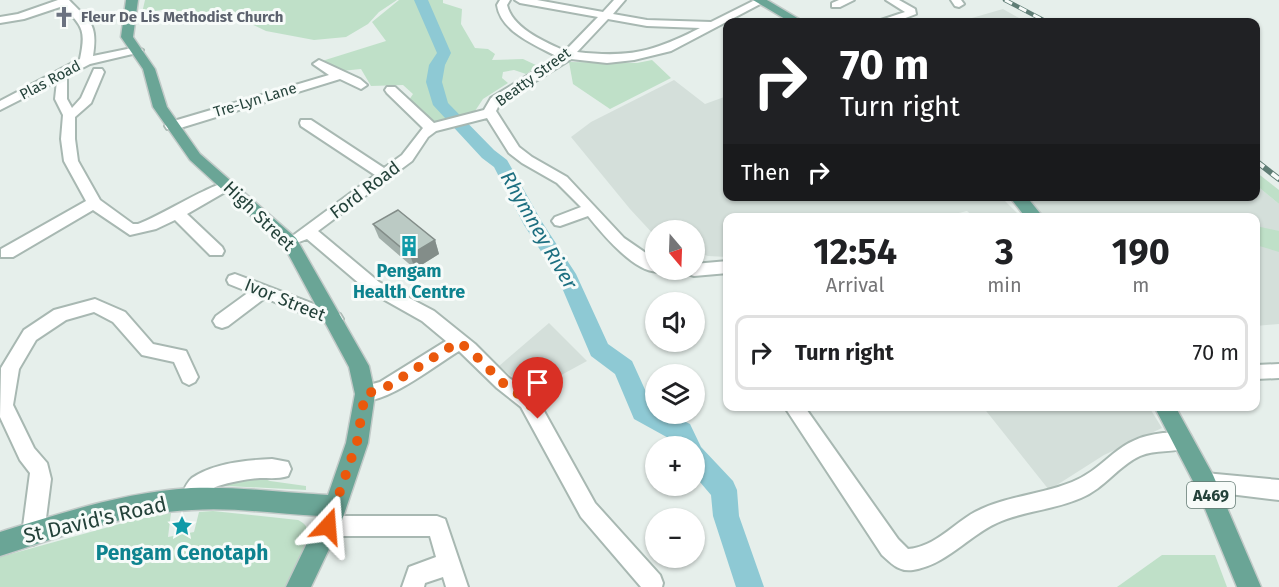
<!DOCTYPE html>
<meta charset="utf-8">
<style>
body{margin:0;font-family:"Fira Sans",sans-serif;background:#f6f6f6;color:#202124;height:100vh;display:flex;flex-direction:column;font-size:22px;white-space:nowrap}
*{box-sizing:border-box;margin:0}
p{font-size:20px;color:#757577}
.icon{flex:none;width:33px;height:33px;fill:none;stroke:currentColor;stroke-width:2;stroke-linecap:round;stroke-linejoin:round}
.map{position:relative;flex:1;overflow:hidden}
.drawer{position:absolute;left:723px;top:213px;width:537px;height:198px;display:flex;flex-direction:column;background:#fff;border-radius:12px;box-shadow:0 2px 4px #0004}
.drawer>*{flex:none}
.banner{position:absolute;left:723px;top:18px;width:537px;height:183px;border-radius:12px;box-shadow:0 2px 4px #0004;background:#202124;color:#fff;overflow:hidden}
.needle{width:39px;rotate:161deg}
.controls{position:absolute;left:645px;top:220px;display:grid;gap:12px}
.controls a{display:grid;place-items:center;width:60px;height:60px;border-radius:50%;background:#fff;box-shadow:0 2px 4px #0004;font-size:30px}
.pin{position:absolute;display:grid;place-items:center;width:51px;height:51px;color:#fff;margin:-62px -26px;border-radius:50% 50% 50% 0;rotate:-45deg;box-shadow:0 0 6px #0007}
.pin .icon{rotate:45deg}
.me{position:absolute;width:66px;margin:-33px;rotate:19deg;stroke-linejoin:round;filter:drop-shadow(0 0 4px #0008)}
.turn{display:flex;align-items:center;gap:21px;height:126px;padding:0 18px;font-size:27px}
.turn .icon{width:78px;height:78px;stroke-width:2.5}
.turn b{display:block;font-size:42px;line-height:51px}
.then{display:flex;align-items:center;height:57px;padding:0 18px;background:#0003;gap:12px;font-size:22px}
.eta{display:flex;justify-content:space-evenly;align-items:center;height:102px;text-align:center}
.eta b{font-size:36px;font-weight:700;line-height:42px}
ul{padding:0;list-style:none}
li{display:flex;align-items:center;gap:18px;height:75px;margin:0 12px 9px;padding:0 6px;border:3px solid #e0e0e0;border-radius:12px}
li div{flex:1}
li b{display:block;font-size:22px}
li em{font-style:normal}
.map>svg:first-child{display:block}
.built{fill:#d4dfda}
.green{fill:#bfe0c8}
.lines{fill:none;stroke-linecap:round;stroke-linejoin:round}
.river{fill:#8ec9d4;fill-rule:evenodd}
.minor-casing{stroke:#a8b8b2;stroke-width:4}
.major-casing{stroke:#c2cac8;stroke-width:3}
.minor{fill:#fff;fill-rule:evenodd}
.major{fill:#6aa596;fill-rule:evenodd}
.rail-far1-casing{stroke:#5f7d75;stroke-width:4.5}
.rail-casing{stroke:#5f7d75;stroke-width:6}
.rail-far1{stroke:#f7fbf9;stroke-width:3;stroke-dasharray:8;stroke-linecap:butt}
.rail{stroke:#f7fbf9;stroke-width:4;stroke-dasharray:10;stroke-linecap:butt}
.wall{fill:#a1aea9}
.shaded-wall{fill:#838d89}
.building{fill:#bbcac4;stroke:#838d89;stroke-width:1.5}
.route{stroke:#ea580c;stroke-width:10;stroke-dasharray:0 18}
.labels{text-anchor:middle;stroke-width:6;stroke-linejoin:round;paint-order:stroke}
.far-worship-label{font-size:15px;font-weight:bold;fill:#5b616d;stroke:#f7fbf9;text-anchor:start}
.far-street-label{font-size:15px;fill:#24423a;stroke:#f7fbf9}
.shield{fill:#f7fbf9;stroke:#637a73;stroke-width:1.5}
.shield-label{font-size:16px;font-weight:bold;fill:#24423a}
.street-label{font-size:18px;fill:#24423a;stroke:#f7fbf9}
.culture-label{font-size:18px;font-weight:bold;fill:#0d838f;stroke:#f7fbf9}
.water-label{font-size:20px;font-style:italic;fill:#1c6f80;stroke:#f7fbf9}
.near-street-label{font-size:21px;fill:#24423a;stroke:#f7fbf9}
.near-culture-label{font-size:21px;font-weight:bold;fill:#0d838f;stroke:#f7fbf9}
</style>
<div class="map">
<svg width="1279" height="587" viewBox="0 0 1279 587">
<rect width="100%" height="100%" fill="#e6efeb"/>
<!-- built -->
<g class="built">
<polygon points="1003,9 1026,22 958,22"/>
<polygon points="674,80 705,104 727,96 728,196 1001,197 1017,213 994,218 974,217 967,211 938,218 728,218 727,257 708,256 695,252 694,231 656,231 655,236 630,209 571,137 591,122"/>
<polygon points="1256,185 1279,204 1279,324 1256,326 1256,218 1043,217 1026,197 1256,196"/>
<polygon points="549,323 587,361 530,392 499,366"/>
<polygon points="983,407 1149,407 1162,428 1104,455 1049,490"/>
</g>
<!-- green -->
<g class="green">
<polygon points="145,0 397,0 379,12 368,24 346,37 314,40 266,31 235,16 213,11 176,17 162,10 142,13"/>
<polygon points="399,0 443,0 443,3 462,9 461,24 475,48 488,49 495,54 492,60 523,59 538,66 526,74 514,70 503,72 502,78 508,83 483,99 473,114 436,123 409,100 413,94 403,85 371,86 361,69 341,71 322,61 386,41 372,22"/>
<polygon points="652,60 671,78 610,109 573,84 569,62 637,63"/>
<polygon points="1256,172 1279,190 1279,204 1256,185"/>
<polygon points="1256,226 1279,231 1279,252 1256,245"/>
<polygon points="255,475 270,481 306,486 306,490 208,485"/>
<path d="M213,511L298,520C302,522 307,525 308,531C309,542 291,576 285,587H0V557L134,520L171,513L168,537L194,532L199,512Z"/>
<polygon points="1162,555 1215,555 1227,587 1117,587"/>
</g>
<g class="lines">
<!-- river -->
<polygon class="river" points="414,0 428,0 451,53 445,65 442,82 448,103 494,150 507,160 542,222 576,274 608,344 632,361 652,405 656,407 656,414 670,414 690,424 701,447 733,481 737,490 739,516 764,587 736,587 713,516 711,495 694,475 694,447 675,447 672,440 634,419 615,374 591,356 557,276 524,225 494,167 482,158 433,105 426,82 429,65 437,53"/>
<defs>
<g id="minor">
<path d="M58,0H69C90,22 98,23 93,56L137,47L143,50L141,52L90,64L67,76V99L72,108L81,98L94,69H102L104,72L91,103L75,117V139L78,161L100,200L133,224H138C157,218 220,178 232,182L234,185L232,188L187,214L222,247L224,251L222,255H210L175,220L156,229L130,235L93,210L13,257H1V249L86,201L64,161L61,139L63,115L55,99L57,81L0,110V101L80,59C86,30 83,27 63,6L24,19L0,23V17L18,14Z"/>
<path d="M500,0H510L507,5C512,28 545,42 565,51L598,17L520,3L515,0H537L603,12L614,0H625L613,14L647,20L711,22L755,0H768L671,51L634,60L607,63L571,59L500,103L496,111L519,147L532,157L567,177L624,238L656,260V270L662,271C638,278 601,232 588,216L560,226L555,225L552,221L555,217L581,207L557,183L522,163L509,153L487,118L436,131L428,137L412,161L318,231L379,282L434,311L475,344L509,378L535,395L595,503L660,575L663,583L662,587H641L581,517L521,407L497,388L459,351C437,364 382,408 358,400L356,394L358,388L380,382L446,341L422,321L367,290L307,239L299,242L294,241L291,237L375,175L301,126L300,123L301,120H311L384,168L402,155L423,128L387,93L385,90L387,87H395L434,123L484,110L491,98L558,57C535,45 501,32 497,5ZM608,19L647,26L700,28C653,52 629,58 577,52Z"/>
<polygon points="839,0 854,0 840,7 832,7 832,3"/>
<polygon points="886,0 899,0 915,9 916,14 895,22 880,22 881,20 905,12"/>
<polygon points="951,0 961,0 964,4 959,7 955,6"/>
<polygon points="319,60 360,79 367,85 361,89 340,79 177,129 167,129 165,126 167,123 329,75 313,64"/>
<polygon points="728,261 728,273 694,276 688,274 686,270 694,270 694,264"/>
<polygon points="235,274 340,314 343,319 340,324 334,326 265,298 228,326 222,328 216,326 213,321 216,316 249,292 229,284 227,280 229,276"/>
<polygon points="95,299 125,312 153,344 186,351 198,377 195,382 189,385 183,382 174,362 142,355 113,322 94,312 66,320 36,340 19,369 13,405 34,448 47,463 51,479 44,534 41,541 33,545 25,541 22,534 30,473 20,460 0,417 1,368 24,330 54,310"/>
<polygon points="1279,364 1279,378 1256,379 1256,365"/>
<path d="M784,406H804L898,539L908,549C935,547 953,524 975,512C1006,496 1040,495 1072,482C1109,467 1115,438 1163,433C1172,433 1181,432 1190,435L1193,441L1190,447C1174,453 1156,449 1140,456C1118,466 1105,488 1081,498C1054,510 1023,511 997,523C968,536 946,565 913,570C899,572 892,564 882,555Z"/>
<path d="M272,459L288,462L291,469L288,476C279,479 270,478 260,478C246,479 232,482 218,486C204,491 202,504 190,509L183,506L180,499C183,492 186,483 192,478C213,463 247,460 272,459Z"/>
<polygon points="1205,473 1279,480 1279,500 1205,491 1198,489 1195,482 1198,475"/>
<polygon points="328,516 437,516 445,519 468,587 446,587 443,577 425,583 424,587 402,587 409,567 436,557 430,536 328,536 320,533 317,526 320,519"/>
</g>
<g id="major">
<path d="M126,0H138L133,37L155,69L167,107L200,154L296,238L369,366L375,394L368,443L340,526L311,587H286L320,516C277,514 234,507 192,510C126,513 62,536 0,556V532C62,513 125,492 191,488C236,486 282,493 328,495L346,443L355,394L349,367L284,246L190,160L153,107L143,69L121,37Z"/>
<polygon points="753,0 767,0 804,22 790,22"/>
<polygon points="1009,196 1026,196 1044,218 1026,218"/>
<polygon points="1154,406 1175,406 1213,475 1261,587 1237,587 1196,487"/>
</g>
</defs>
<!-- minor casing -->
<use href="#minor" class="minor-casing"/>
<!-- major casing -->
<use href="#major" class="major-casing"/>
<!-- minor -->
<use href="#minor" class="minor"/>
<!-- major -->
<use href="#major" class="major"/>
<defs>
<polyline id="rail-far1" points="1005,0 1047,22"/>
<polyline id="rail" points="1256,161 1279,179"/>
</defs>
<!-- rail-far1 casing -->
<use href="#rail-far1" class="rail-far1-casing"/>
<!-- rail casing -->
<use href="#rail" class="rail-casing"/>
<!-- rail-far1 -->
<use href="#rail-far1" class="rail-far1"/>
<!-- rail -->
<use href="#rail" class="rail"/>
</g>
<!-- wall -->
<polygon class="wall" points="373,224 435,240 439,254 415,269 379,238"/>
<!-- shaded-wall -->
<polygon class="shaded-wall" points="435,240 439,254 415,269 410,255"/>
<!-- building -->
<polygon class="building" points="398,210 435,240 410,255 373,224"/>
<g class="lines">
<!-- route -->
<polyline class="route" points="328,526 357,442 365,394 385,388 458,342 469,349 503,383 528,401 538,419"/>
</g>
<!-- icons -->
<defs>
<symbol id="church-bare" viewBox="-9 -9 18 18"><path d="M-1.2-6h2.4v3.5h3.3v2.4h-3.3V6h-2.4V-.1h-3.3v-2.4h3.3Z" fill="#6b7280" stroke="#f7fbf9" stroke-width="2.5" paint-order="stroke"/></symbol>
<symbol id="building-bare" viewBox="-9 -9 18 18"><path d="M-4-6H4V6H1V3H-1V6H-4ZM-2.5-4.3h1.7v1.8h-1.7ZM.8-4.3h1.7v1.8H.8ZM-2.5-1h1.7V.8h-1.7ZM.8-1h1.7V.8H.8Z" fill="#0f9aa8" stroke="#f7fbf9" stroke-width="2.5" paint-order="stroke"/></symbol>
<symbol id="sight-bare" viewBox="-9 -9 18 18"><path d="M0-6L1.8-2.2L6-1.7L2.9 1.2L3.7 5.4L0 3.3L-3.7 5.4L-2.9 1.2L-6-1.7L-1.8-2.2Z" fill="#0f9aa8" stroke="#f7fbf9" stroke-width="2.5" paint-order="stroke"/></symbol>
</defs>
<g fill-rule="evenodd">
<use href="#church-bare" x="49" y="2" width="30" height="30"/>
<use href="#building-bare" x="394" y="231" width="30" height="30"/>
<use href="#sight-bare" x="167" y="511" width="30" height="30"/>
</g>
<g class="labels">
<!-- far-worship labels -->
<g class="far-worship-label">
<text x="81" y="22">Fleur De Lis Methodist Church</text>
</g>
<!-- far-street labels -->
<g class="far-street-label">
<text transform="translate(533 77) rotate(-36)" y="5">Beatty Street</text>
<text transform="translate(50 80) rotate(-28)" y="5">Plas Road</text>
<text transform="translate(255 100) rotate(-17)" y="5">Tre-Lyn Lane</text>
</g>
<!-- shield labels -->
<rect class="shield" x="1187" y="482" width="48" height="26" rx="4.5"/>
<g class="shield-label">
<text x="1211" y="501">A469</text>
</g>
<!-- street labels -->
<g class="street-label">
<text transform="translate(365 190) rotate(-37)" y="6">Ford Road</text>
<text transform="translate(259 216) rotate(44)" y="6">High Street</text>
<text transform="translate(285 300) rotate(22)" y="6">Ivor Street</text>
</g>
<!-- culture labels -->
<g class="culture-label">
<text x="409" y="277">Pengam<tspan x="409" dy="21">Health Centre</tspan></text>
</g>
<!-- water labels -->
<g class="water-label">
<text transform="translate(539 230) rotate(60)" y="7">Rhymney River</text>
</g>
<!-- near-street labels -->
<g class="near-street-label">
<text transform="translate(95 520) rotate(-13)" y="7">St David's Road</text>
</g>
<!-- near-culture labels -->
<g class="near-culture-label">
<text x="182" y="560">Pengam Cenotaph</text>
</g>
</g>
</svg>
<div class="controls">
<a><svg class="needle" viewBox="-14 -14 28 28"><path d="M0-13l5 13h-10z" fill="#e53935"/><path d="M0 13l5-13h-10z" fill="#757577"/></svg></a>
<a><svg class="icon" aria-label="sound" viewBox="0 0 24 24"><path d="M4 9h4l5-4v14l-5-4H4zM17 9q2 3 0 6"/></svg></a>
<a><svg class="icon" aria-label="layers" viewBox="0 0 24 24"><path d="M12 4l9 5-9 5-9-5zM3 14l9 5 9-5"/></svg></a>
<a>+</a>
<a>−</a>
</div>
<div class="pin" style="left:538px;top:419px;background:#d93025"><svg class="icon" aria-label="arrive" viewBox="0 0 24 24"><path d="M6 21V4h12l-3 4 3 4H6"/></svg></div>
<svg class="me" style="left:328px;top:526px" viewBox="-20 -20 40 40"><path d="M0-17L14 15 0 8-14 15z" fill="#ea580c" stroke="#fff" stroke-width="4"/></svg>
<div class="banner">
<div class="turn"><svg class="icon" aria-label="right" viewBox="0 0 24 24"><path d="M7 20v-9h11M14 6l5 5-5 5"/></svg><div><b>70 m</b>Turn right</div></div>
<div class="then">Then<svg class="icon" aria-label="right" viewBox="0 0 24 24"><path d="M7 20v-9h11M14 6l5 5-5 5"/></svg></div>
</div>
<section class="drawer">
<div class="eta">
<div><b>12:54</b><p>Arrival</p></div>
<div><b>3</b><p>min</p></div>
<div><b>190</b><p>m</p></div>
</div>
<ul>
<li><svg class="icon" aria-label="right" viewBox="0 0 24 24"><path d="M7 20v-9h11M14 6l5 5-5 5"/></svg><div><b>Turn right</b></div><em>70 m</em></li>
</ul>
</section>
</div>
